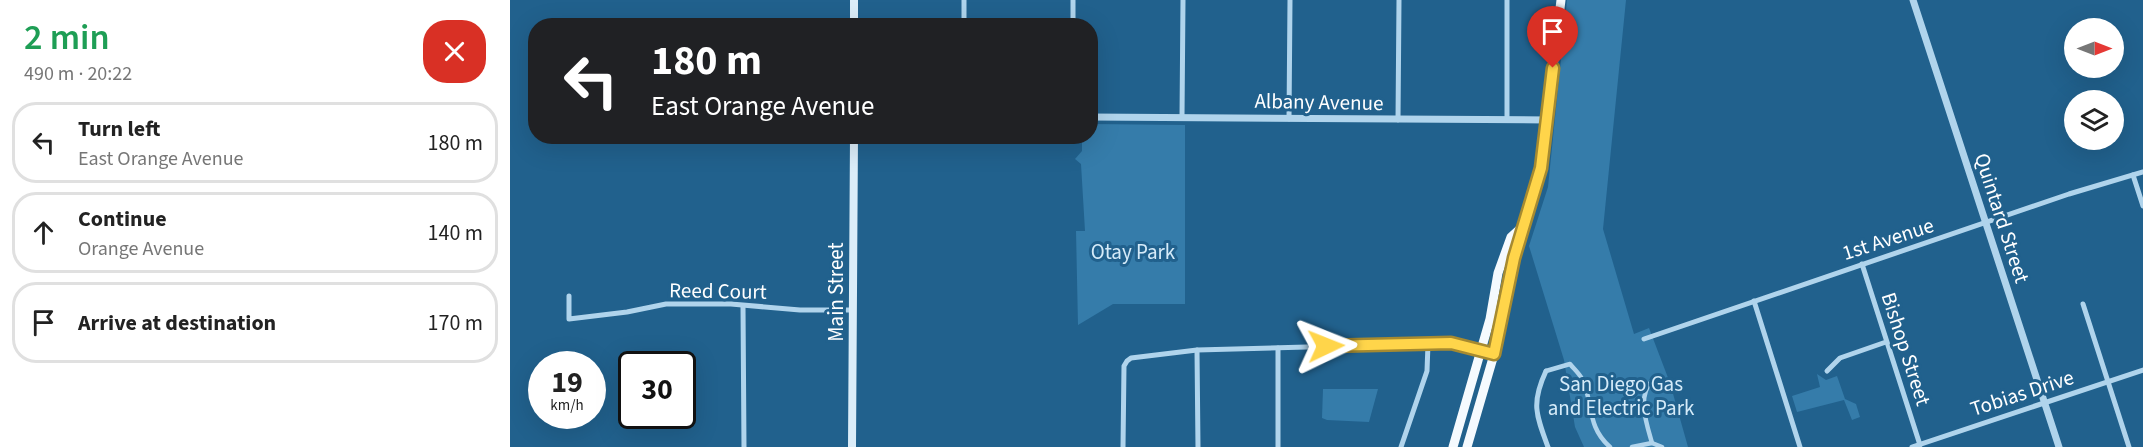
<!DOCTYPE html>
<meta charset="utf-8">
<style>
body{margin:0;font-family:"Source Sans 3",sans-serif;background:#f6f6f6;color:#222;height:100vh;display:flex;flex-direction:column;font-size:22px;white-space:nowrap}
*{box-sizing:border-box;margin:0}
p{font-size:20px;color:#767676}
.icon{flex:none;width:33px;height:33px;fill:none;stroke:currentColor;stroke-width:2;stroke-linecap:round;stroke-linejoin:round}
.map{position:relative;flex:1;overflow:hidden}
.side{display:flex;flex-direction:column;background:#fff;width:510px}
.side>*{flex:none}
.top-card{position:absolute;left:18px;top:18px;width:570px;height:126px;border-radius:24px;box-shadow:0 6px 24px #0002;background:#202124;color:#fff;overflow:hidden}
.needle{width:39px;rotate:90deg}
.fabs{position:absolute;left:1554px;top:18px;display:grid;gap:12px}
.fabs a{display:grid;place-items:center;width:60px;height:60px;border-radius:50%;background:#fff;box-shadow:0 6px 24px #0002;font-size:30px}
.speed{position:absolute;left:18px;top:351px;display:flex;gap:12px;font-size:30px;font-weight:700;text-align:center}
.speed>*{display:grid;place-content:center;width:78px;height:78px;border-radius:50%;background:#fff;box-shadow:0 6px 24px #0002;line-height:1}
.speed small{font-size:15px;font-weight:400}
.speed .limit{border:3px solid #111;border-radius:9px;background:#fff;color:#111}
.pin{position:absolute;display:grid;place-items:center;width:51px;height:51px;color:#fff;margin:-62px -26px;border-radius:50% 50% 50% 0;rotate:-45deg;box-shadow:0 0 6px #0007}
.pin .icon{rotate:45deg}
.me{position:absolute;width:66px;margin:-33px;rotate:88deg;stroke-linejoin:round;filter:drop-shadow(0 0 4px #0008)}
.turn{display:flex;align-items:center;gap:21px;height:126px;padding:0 24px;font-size:27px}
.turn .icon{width:78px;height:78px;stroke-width:2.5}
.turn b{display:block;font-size:42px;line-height:51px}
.round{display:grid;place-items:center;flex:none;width:63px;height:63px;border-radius:24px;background:#f6f6f6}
.summary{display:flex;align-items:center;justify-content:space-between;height:102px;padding:0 24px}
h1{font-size:36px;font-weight:600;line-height:45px;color:#1e9e55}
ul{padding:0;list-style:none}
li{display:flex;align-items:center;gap:18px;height:81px;margin:0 12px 9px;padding:0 12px;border:3px solid #e0e0e0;border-radius:24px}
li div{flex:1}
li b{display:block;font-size:22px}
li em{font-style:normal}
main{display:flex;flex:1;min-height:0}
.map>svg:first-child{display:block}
.green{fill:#357caa}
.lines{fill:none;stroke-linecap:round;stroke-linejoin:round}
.pedestrian{stroke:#b0d4ec;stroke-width:4.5}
.minor{stroke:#b0d4ec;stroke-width:5}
.tertiary{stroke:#b0d4ec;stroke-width:7}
.secondary{stroke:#dbedf9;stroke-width:8}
.primary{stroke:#f5fafe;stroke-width:9}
.route-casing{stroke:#a68a30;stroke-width:15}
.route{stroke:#ffd54a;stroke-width:10}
.labels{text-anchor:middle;stroke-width:6;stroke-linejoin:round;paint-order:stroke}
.street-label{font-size:21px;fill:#fff;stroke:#21618d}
.park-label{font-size:21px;fill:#d5ebf9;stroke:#21618d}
</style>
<main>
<section class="side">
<div class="summary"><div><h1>2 min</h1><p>490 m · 20:22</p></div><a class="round" style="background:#d93025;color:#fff"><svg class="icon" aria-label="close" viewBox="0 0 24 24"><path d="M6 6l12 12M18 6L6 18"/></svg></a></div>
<ul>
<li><svg class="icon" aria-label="left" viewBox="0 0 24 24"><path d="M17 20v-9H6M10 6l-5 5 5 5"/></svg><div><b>Turn left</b><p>East Orange Avenue</p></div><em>180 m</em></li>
<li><svg class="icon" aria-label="ahead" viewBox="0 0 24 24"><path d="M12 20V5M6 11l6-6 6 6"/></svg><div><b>Continue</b><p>Orange Avenue</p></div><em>140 m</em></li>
<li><svg class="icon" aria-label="arrive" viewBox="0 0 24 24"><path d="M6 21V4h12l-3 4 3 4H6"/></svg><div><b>Arrive at destination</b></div><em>170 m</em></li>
</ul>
</section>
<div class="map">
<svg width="1633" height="447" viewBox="0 0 1633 447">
<rect width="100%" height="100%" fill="#21618d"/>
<!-- green -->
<g class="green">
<polygon points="1057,0 1116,0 1093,229 1124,334 1139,328 1160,383 1178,447 1074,447 1065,427 1054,360 1019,246 1038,187"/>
<polygon points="581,124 675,125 675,304 603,304 568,325 566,231 575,231 571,164 565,159 572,151 572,137 580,136"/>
<polygon points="1307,374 1316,380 1327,376 1335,399 1346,404 1350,417 1342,420 1334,400 1287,412 1282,396 1310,387"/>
<polygon points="813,389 868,389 859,422 817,420 812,418"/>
</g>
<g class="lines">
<!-- pedestrian -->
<g class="pedestrian">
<path d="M1036,371L1060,364C1064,369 1069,373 1072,379C1084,403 1076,426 1100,447"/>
<path d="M1141,382C1127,398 1137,425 1142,443L1152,447"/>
<polyline points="1122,447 1142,443"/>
</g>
<!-- minor -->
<g class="minor">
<polyline points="454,0 454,26"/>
<polyline points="997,0 997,120"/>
<polyline points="563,26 563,0"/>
<polyline points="672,117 673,0"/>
<polyline points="779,119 780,0"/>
<polyline points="888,120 889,0"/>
<polyline points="1623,175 1633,206"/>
<polyline points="1352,264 1410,445"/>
<polyline points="59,296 59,319 117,312 156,304 221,304 290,310 343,310"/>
<polyline points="1244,301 1290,447"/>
<polyline points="1573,304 1619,447"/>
<polyline points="233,306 234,447"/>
<polyline points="1134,339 1559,194 1633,172"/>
<polyline points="687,350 688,447"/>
<path d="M1036,371C1021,403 1026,415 1038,447"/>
<polyline points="1317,371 1330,358 1376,342"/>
<polyline points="613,447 614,366 617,361 621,358 687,350 941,343 970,350"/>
<polyline points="768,447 768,348"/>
<polyline points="891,447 917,371 918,344"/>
<polyline points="1402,447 1633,370"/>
</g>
<!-- tertiary -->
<g class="tertiary">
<polyline points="1403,0 1549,447"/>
<polyline points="580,117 1037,120"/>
</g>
<!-- secondary -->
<g class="secondary">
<polyline points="344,26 344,0"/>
<polyline points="342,447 344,136"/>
</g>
<!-- primary -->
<g class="primary">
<polyline points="943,447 980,319 988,273 1001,237 1012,227 1031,168 1051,0"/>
<polyline points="957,447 985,351 1012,227"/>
</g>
</g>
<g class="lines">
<defs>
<polyline id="route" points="816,346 941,343 984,354 1004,258 1031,168 1043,68"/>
</defs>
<!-- route casing -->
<use href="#route" class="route-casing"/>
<!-- route -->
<use href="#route" class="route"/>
</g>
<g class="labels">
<!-- street labels -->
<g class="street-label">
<text transform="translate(809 102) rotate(1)" y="7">Albany Avenue</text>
<text transform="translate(1492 218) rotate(72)" y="7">Quintard Street</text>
<text transform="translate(1378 239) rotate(-18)" y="7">1st Avenue</text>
<text transform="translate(208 291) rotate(1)" y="7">Reed Court</text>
<text transform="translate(326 292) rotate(-90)" y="7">Main Street</text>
<text transform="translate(1396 349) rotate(72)" y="7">Bishop Street</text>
<text transform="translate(1512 393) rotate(-18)" y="7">Tobias Drive</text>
</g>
<!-- park labels -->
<g class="park-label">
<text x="623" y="259">Otay Park</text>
<text x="1111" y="391">San Diego Gas<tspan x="1111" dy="24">and Electric Park</tspan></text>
</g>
</g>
</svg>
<div class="fabs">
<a><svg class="needle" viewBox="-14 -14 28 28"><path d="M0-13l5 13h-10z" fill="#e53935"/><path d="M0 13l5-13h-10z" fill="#767676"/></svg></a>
<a><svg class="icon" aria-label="layers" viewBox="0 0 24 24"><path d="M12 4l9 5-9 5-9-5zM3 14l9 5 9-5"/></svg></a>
</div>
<div class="speed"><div>19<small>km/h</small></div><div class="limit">30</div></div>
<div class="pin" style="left:1043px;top:68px;background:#d93025"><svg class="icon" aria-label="arrive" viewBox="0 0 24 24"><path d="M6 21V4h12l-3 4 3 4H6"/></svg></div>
<svg class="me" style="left:816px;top:346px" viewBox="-20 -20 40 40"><path d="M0-17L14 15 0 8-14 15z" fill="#ffd54a" stroke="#fff" stroke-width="4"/></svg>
<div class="top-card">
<div class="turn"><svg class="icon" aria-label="left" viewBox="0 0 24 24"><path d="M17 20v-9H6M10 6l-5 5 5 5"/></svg><div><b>180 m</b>East Orange Avenue</div></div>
</div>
</div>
</main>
